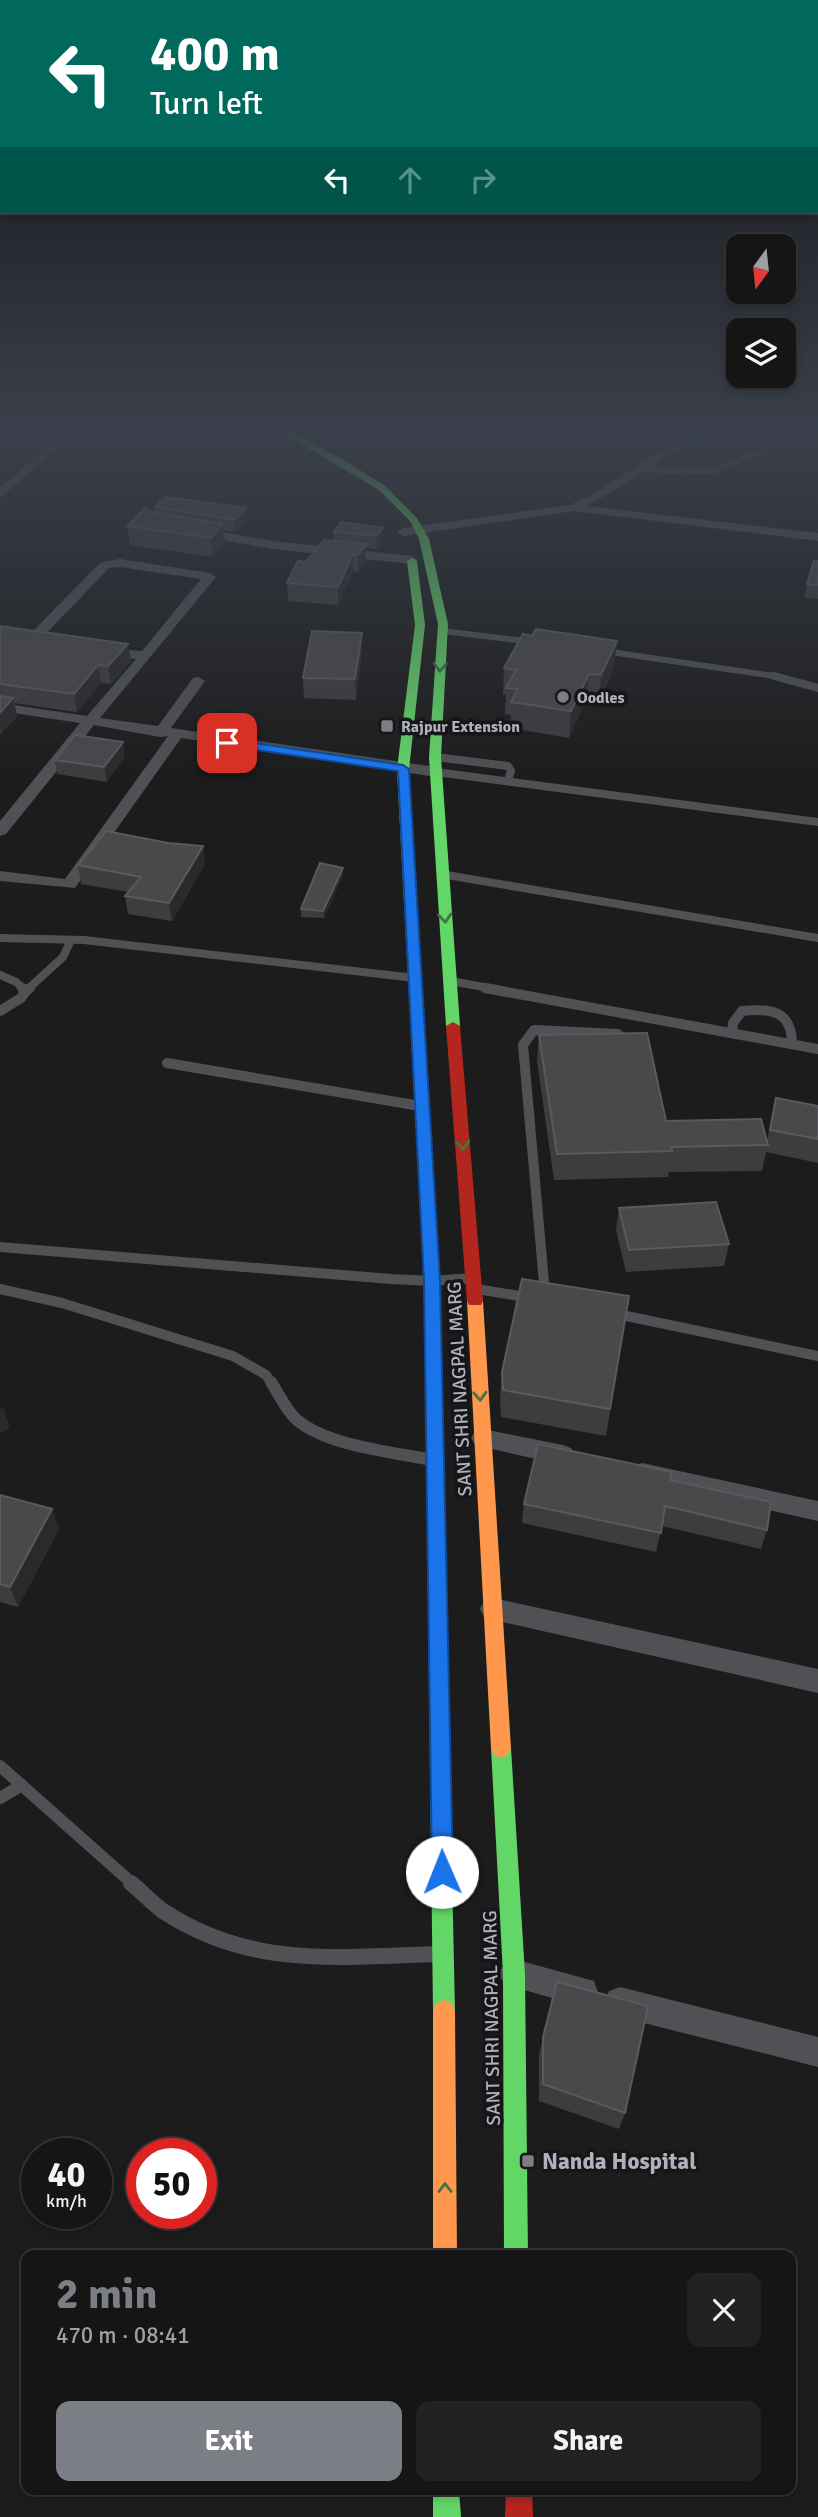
<!DOCTYPE html>
<meta charset="utf-8">
<style>
body{margin:0;font-family:Signika,sans-serif;background:#222;color:#f1f3f6;height:100vh;display:flex;flex-direction:column;font-size:26px;white-space:nowrap}
*{box-sizing:border-box;margin:0}
p{font-size:23px;color:#9d9fa0}
.icon{flex:none;width:38px;height:38px;fill:none;stroke:currentColor;stroke-width:2;stroke-linecap:round;stroke-linejoin:round}
.map{position:relative;flex:1;overflow:hidden}
.panel{position:absolute;left:21px;top:2250px;width:775px;height:245px;display:flex;flex-direction:column;background:#151515;border-radius:14px;box-shadow:0 4px 10px #0003,0 0 0 2px #343434}
.panel>*{flex:none}
.guide{position:absolute;left:0px;top:0px;width:819px;height:214px;box-shadow:0 4px 10px #0003,0 0 0 2px #343434;background:#00695c;color:#fff;overflow:hidden}
.needle{width:46px;rotate:195deg}
.fabs{position:absolute;left:726px;top:234px;display:grid;gap:14px}
.fabs a{display:grid;place-items:center;width:70px;height:70px;border-radius:14px;background:#151515;box-shadow:0 4px 10px #0003,0 0 0 2px #343434;font-size:35px}
.speed{position:absolute;left:21px;top:2138px;display:flex;gap:14px;font-size:35px;font-weight:700;text-align:center}
.speed>*{display:grid;place-content:center;width:91px;height:91px;border-radius:50%;background:#151515;box-shadow:0 4px 10px #0003,0 0 0 2px #343434;line-height:1}
.speed small{font-size:18px;font-weight:400}
.speed .limit{border:10px solid #d22;background:#fff;color:#111}
.pin{position:absolute;display:grid;place-items:center;width:60px;height:60px;color:#fff;margin:-30px;border-radius:14px;box-shadow:0 4px 10px #0006}
.me{position:absolute;width:77px;margin:-38px;rotate:359deg;stroke-linejoin:round;filter:drop-shadow(0 0 5px #0008)}
.turn{display:flex;align-items:center;gap:24px;height:147px;padding:0 35px;font-size:32px}
.turn .icon{width:91px;height:91px;stroke-width:2.5}
.turn b{display:block;font-size:49px;line-height:60px}
.lanes{display:flex;align-items:center;height:66px;padding:0 35px;background:#0003;justify-content:center;gap:35px;direction:ltr}
.lanes .off{opacity:.35}
.round{display:grid;place-items:center;flex:none;width:74px;height:74px;border-radius:14px;background:#222}
.headline{display:flex;align-items:center;justify-content:space-between;height:119px;padding:0 35px}
h1{font-size:42px;font-weight:700;line-height:52px;color:#7b7e84}
.cta{display:flex;gap:14px;margin-top:auto;padding:14px 35px}
.cta a{flex:1;height:80px;border-radius:14px;background:#7b7e84;color:#fff;font-size:28px;font-weight:700;line-height:80px;text-align:center}
.cta a+a{background:#222;color:#f1f3f6}
.map>svg:first-child{display:block}
.lines{fill:none;stroke-linecap:round;stroke-linejoin:round}
.lane-far4{stroke:#505155;stroke-width:6}
.lane-far3{stroke:#505155;stroke-width:8}
.lane-far2{stroke:#505155;stroke-width:10}
.lane-far1{stroke:#505155;stroke-width:12}
.lane{stroke:#505155;stroke-width:16}
.street{fill:#505155;fill-rule:evenodd}
.fast{fill:#63d668;fill-rule:evenodd}
.slow{fill:#ff974d;fill-rule:evenodd}
.jam{fill:#b3261e;fill-rule:evenodd}
.wall{fill:#3d3d3e}
.shaded-wall{fill:#2a2a2a}
.building{fill:#49494b;stroke:#595a5d;stroke-width:2}
.oneway{stroke:#3c7640}
.route{fill:#1a73e8;stroke:#114b97;stroke-width:2}
.poi-dot{fill:#7b7e84;stroke:#161618;stroke-width:2.5}
.labels{text-anchor:middle;stroke-width:7;stroke-linejoin:round;paint-order:stroke}
.far-poi-label{font-size:16px;font-weight:bold;fill:#aeb2bc;stroke:#161618;text-anchor:start}
.street-label{font-size:19px;fill:#aeb2bc;stroke:#161618}
.near-poi-label{font-size:23px;font-weight:bold;fill:#aeb2bc;stroke:#161618;text-anchor:start}
</style>
<div class="map">
<svg width="818" height="2517" viewBox="0 0 818 2517">
<rect width="100%" height="100%" fill="#1c1c1c"/>
<g class="lines">
<!-- lane-far4 -->
<g class="lane-far4">
<polyline points="442,631 533,642"/>
<polyline points="604,651 781,677"/>
</g>
<!-- lane-far3 -->
<g class="lane-far3">
<polyline points="774,676 818,688"/>
<polyline points="435,757 508,766 511,771 508,780"/>
<polyline points="436,772 818,822"/>
<polyline points="441,874 818,938"/>
<polyline points="0,938 84,940 415,978"/>
<polyline points="0,975 16,982 24,989"/>
<polyline points="450,981 495,989"/>
<polyline points="28,989 63,957 71,940"/>
</g>
<!-- lane-far2 -->
<g class="lane-far2">
<polyline points="485,988 818,1049"/>
<polyline points="26,991 30,988"/>
<polyline points="0,1011 21,998 26,991 22,988"/>
<path d="M732,1033L733,1023L742,1011C770,1008 792,1010 792,1044"/>
<polyline points="167,1063 420,1106"/>
<polyline points="0,1247 391,1279 432,1281 472,1278"/>
<polyline points="0,1289 62,1303 233,1356 266,1375 272,1384"/>
<polyline points="477,1289 531,1298"/>
<polyline points="545,1294 523,1045 534,1030 618,1034"/>
<polyline points="612,1313 818,1356"/>
</g>
<!-- lane-far1 -->
<g class="lane-far1">
<path d="M271,1382C279,1394 286,1410 296,1419C326,1446 393,1452 432,1460"/>
<polyline points="0,1766 133,1884"/>
<polyline points="0,1798 22,1785"/>
</g>
<!-- lane -->
<path class="lane" d="M131,1883C142,1892 152,1903 163,1911C251,1969 339,1957 438,1954"/>
<!-- street -->
<g class="street">
<polygon points="66,430 78,430 0,498 0,488"/>
<polygon points="693,430 706,430 654,466 711,468 760,449 770,451 713,474 683,475 644,472 587,506 818,533 818,541 574,511 403,536 397,532 403,528 570,505 595,493"/>
<polygon points="199,528 273,541 412,556 418,560 412,564 273,549 195,535 193,532"/>
<polygon points="120,559 210,573 216,577 100,718 158,726 193,678 198,677 205,681 171,728 436,767 444,772 436,777 181,738 75,888 0,881 0,871 65,879 168,736 160,737 94,725 6,834 0,836 0,821 80,723 0,711 0,703 87,716 136,659 98,654 98,648 142,651 201,579 120,567 109,568 36,644 26,644 26,638 101,562"/>
<polygon points="483,1429 563,1445 571,1448 575,1455 571,1462 563,1465 483,1447 475,1445 471,1438 475,1431"/>
<polygon points="642,1463 818,1501 818,1521 634,1480 630,1473 634,1466"/>
<polygon points="493,1598 818,1669 818,1693 493,1620 484,1617 480,1609 484,1601"/>
<polygon points="514,1959 594,1981 598,1992 594,2003 583,2007 504,1984 499,1974 504,1964"/>
<polygon points="620,1987 818,2037 818,2067 620,2017 609,2013 605,2002 609,1991"/>
</g>
<!-- fast -->
<g class="fast">
<polygon points="277,430 288,430 344,460 385,486 417,518 429,539 448,624 441,757 460,1026 458,1029 453,1030 446,1026 429,757 438,624 419,539 410,521 379,490"/>
<polygon points="412,558 417,561 425,625 409,769 428,1090 421,1095 414,1090 397,769 415,625 407,561"/>
<polygon points="433,1355 439,1357 441,1362 455,2011 452,2019 444,2022 436,2019 433,2011 425,1362 427,1357"/>
<polygon points="501,1738 508,1741 511,1748 525,1974 528,2256 504,2256 503,1974 491,1748 494,1741"/>
<polygon points="433,2490 459,2490 461,2517 433,2517"/>
</g>
<!-- slow -->
<g class="slow">
<polygon points="475,1295 481,1297 483,1301 511,1748 508,1755 501,1758 494,1755 491,1748 467,1301 469,1297"/>
<polygon points="444,2000 452,2003 455,2011 457,2256 433,2256 433,2011 436,2003"/>
</g>
<!-- jam -->
<g class="jam">
<polygon points="453,1022 460,1026 483,1301 481,1305 469,1305 467,1301 446,1026"/>
<polygon points="421,1085 428,1090 440,1281 441,1362 439,1367 427,1367 425,1362 424,1281 414,1090"/>
<polygon points="506,2490 532,2490 533,2517 505,2517"/>
</g>
</g>
<!-- wall -->
<g class="wall">
<polygon points="155,507 246,508 247,519 235,532 224,530 225,543 212,557 130,545 127,526 148,511 155,513"/>
<polygon points="383,528 383,541 376,549 366,548 366,562 358,572 353,571 338,605 288,601 287,583 334,541 334,532"/>
<polygon points="818,561 818,599 804,597 807,584"/>
<polygon points="0,626 128,644 131,661 111,684 101,683 77,712 14,703 17,716 2,733 0,733"/>
<polygon points="362,633 362,653 356,700 304,698 303,678"/>
<polygon points="532,636 617,641 614,667 599,702 586,700 569,738 510,728 511,715 505,714 506,695 503,694 504,668"/>
<polygon points="125,756 107,782 57,774 55,760"/>
<polygon points="205,864 172,921 128,914 125,896 128,892 81,884 78,865"/>
<polygon points="343,868 343,875 324,918 301,917 301,909"/>
<polygon points="539,1035 666,1121 767,1141 776,1098 818,1106 818,1163 766,1152 762,1171 669,1172 668,1177 554,1180 537,1061"/>
<polygon points="619,1208 729,1244 724,1266 626,1272 616,1230"/>
<polygon points="629,1296 606,1436 501,1417 500,1399 502,1372"/>
<polygon points="670,1480 767,1530 761,1549 662,1526 656,1552 522,1523 524,1504"/>
<polygon points="0,1495 59,1529 18,1607 0,1602"/>
<polygon points="543,2037 625,2113 619,2129 539,2101 539,2055"/>
</g>
<!-- shaded-wall -->
<g class="shaded-wall">
<polygon points="246,508 247,519 235,532 234,520"/>
<polygon points="223,524 225,543 212,557 211,538"/>
<polygon points="383,528 383,541 376,549 376,536"/>
<polygon points="366,544 366,562 358,572 358,555"/>
<polygon points="353,554 353,571 338,605 338,587"/>
<polygon points="362,633 362,653 356,700 355,679"/>
<polygon points="617,641 614,667 599,702 601,675"/>
<polygon points="128,644 131,661 111,684 108,666"/>
<polygon points="98,665 101,683 77,712 74,694"/>
<polygon points="589,674 586,700 569,738 571,711"/>
<polygon points="13,698 17,716 2,733 0,726 0,713"/>
<polygon points="123,742 125,756 107,782 104,767"/>
<polygon points="203,846 205,864 172,921 169,903"/>
<polygon points="343,868 343,875 324,918 323,911"/>
<polygon points="3,1407 10,1428 0,1433 0,1409"/>
<polygon points="52,1509 59,1529 18,1607 10,1587"/>
</g>
<!-- building -->
<g class="building">
<polygon points="165,497 246,508 234,520 155,507"/>
<polygon points="146,507 148,511 223,524 211,538 127,526"/>
<polygon points="341,522 383,528 376,536 334,532"/>
<polygon points="324,540 366,544 358,555 353,554 338,587 287,583 298,561 306,562"/>
<polygon points="814,561 818,561 818,585 807,584"/>
<polygon points="0,626 128,644 108,666 98,665 74,694 0,684"/>
<polygon points="536,629 617,641 601,675 589,674 571,711 511,702 518,689 506,688 516,670 504,668 523,634 532,636"/>
<polygon points="312,631 362,633 355,679 303,678"/>
<polygon points="0,696 13,698 0,713"/>
<polygon points="75,735 123,742 104,767 55,760"/>
<polygon points="106,831 168,843 203,846 169,903 125,896 141,877 78,865"/>
<polygon points="320,863 343,868 323,911 301,909"/>
<polygon points="647,1033 666,1121 761,1119 768,1145 671,1147 672,1151 557,1154 539,1035"/>
<polygon points="776,1098 818,1106 818,1139 770,1130"/>
<polygon points="716,1202 729,1244 629,1250 619,1208"/>
<polygon points="522,1279 629,1296 610,1409 503,1390 502,1372"/>
<polygon points="538,1444 672,1472 670,1480 771,1502 767,1530 665,1506 661,1533 524,1504"/>
<polygon points="0,1495 52,1509 10,1587 0,1584"/>
<polygon points="557,1982 648,2006 625,2113 543,2084 543,2037"/>
</g>
<!-- one-way arrows -->
<defs><path id="oneway-chevron" d="M-2-3.5L2.5 0L-2 3.5" fill="none" stroke-width="1.6" stroke-linecap="round" stroke-linejoin="round" transform="scale(1.75)"/></defs>
<g class="oneway">
<use href="#oneway-chevron" transform="translate(440 667) rotate(93)"/>
<use href="#oneway-chevron" transform="translate(445 918) rotate(85)"/>
<use href="#oneway-chevron" transform="translate(463 1145) rotate(85)"/>
<use href="#oneway-chevron" transform="translate(480 1396) rotate(87)"/>
<use href="#oneway-chevron" transform="translate(445 2188) rotate(-90)"/>
</g>
<!-- sky -->
<linearGradient id="sky" x2="0" y2="1"><stop stop-color="#0f0f0f"/><stop offset="0.55" stop-color="#3a404b"/><stop offset="1" stop-color="#3a404b" stop-opacity="0"/></linearGradient>
<rect width="818" height="783" fill="url(#sky)"/>
<!-- route -->
<polygon class="route" points="227,739 403,765 409,769 440,1281 453,1872 450,1879 442,1882 435,1879 432,1872 424,1281 398,771 223,745 223,740"/>
<!-- markers -->
<g class="poi-dot">
<circle cx="563" cy="697" r="7"/>
<rect x="380" y="719" width="14" height="14" rx="3.5"/>
<rect x="521" y="2154" width="14" height="14" rx="3.5"/>
</g>
<g class="labels">
<!-- far-poi labels -->
<g class="far-poi-label">
<text x="577" y="703">Oodles</text>
<text x="401" y="732">Rajpur Extension</text>
</g>
<!-- street labels -->
<g class="street-label">
<text transform="translate(459 1389) rotate(-93)" y="7">SANT SHRI NAGPAL MARG</text>
<text transform="translate(491 2018) rotate(-91)" y="7">SANT SHRI NAGPAL MARG</text>
</g>
<!-- near-poi labels -->
<g class="near-poi-label">
<text x="542" y="2169">Nanda Hospital</text>
</g>
</g>
</svg>
<div class="fabs">
<a><svg class="needle" viewBox="-14 -14 28 28"><path d="M0-13l5 13h-10z" fill="#e53935"/><path d="M0 13l5-13h-10z" fill="#9d9fa0"/></svg></a>
<a><svg class="icon" aria-label="layers" viewBox="0 0 24 24"><path d="M12 4l9 5-9 5-9-5zM3 14l9 5 9-5"/></svg></a>
</div>
<div class="speed"><div>40<small>km/h</small></div><div class="limit">50</div></div>
<div class="pin" style="left:227px;top:743px;background:#d93025"><svg class="icon" aria-label="arrive" viewBox="0 0 24 24"><path d="M6 21V4h12l-3 4 3 4H6"/></svg></div>
<svg class="me" style="left:442px;top:1872px" viewBox="-20 -20 40 40"><circle r="19" fill="#fff"/><path d="M0-13L10 11 0 6-10 11z" fill="#1a73e8"/></svg>
<div class="guide">
<div class="turn"><svg class="icon" aria-label="left" viewBox="0 0 24 24"><path d="M17 20v-9H6M10 6l-5 5 5 5"/></svg><div><b>400 m</b>Turn left</div></div>
<div class="lanes"><svg class="icon" aria-label="left" viewBox="0 0 24 24"><path d="M17 20v-9H6M10 6l-5 5 5 5"/></svg><svg class="icon off" aria-label="ahead" viewBox="0 0 24 24"><path d="M12 20V5M6 11l6-6 6 6"/></svg><svg class="icon off" aria-label="right" viewBox="0 0 24 24"><path d="M7 20v-9h11M14 6l5 5-5 5"/></svg></div>
</div>
<section class="panel">
<div class="headline"><div><h1>2 min</h1><p>470 m · 08:41</p></div><a class="round"><svg class="icon" aria-label="close" viewBox="0 0 24 24"><path d="M6 6l12 12M18 6L6 18"/></svg></a></div>
<div class="cta"><a>Exit</a><a>Share</a></div>
</section>
</div>
